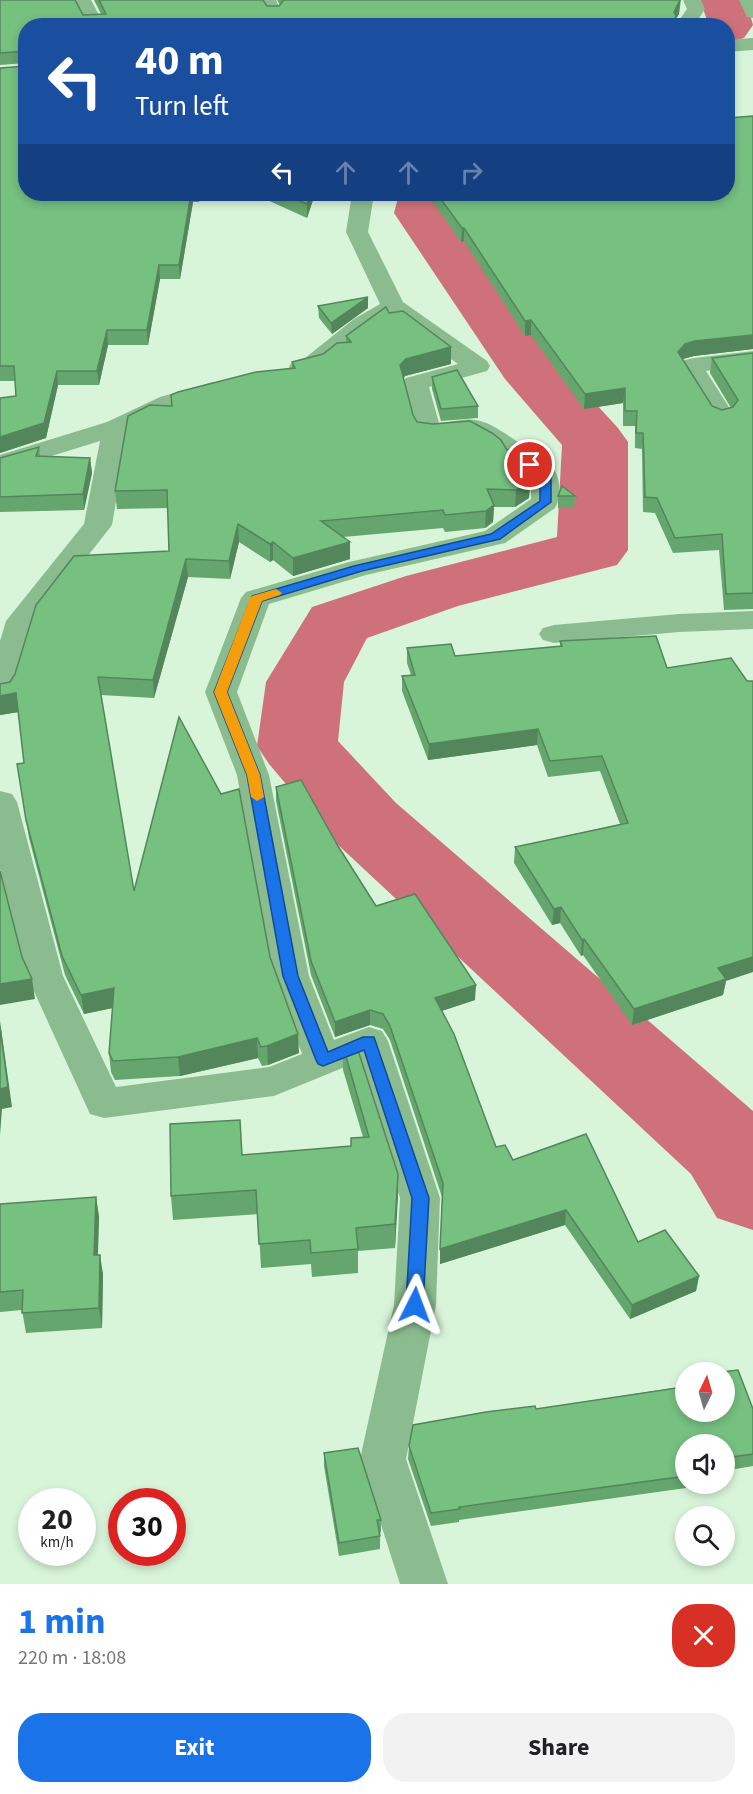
<!DOCTYPE html>
<meta charset="utf-8">
<style>
body{margin:0;font-family:"Source Sans 3",sans-serif;background:#f2f2f2;color:#202124;height:100vh;display:flex;flex-direction:column;font-size:22px;white-space:nowrap}
*{box-sizing:border-box;margin:0}
p{font-size:20px;color:#757577}
.icon{flex:none;width:33px;height:33px;fill:none;stroke:currentColor;stroke-width:2;stroke-linecap:round;stroke-linejoin:round}
.map{position:relative;height:1584px;overflow:hidden}
.sheet{display:flex;flex-direction:column;background:#fff;flex:1}
.sheet>*{flex:none}
.banner{position:absolute;left:18px;top:18px;width:717px;height:183px;border-radius:24px;box-shadow:0 3px 9px #0003;background:#1a4fa0;color:#fff;overflow:hidden}
.needle{width:39px;rotate:5deg}
.controls{position:absolute;left:675px;top:1362px;display:grid;gap:12px}
.controls a{display:grid;place-items:center;width:60px;height:60px;border-radius:50%;background:#fff;box-shadow:0 3px 9px #0003;font-size:30px}
.speed{position:absolute;left:18px;top:1488px;display:flex;gap:12px;font-size:30px;font-weight:700;text-align:center}
.speed>*{display:grid;place-content:center;width:78px;height:78px;border-radius:50%;background:#fff;box-shadow:0 3px 9px #0003;line-height:1}
.speed small{font-size:15px;font-weight:400}
.speed .limit{border:9px solid #d22;background:#fff;color:#111}
.pin{position:absolute;display:grid;place-items:center;width:51px;height:51px;color:#fff;margin:-26px;border:3px solid #fff;border-radius:50%;box-shadow:0 2px 6px #0007}
.me{position:absolute;width:66px;margin:-33px;rotate:3deg;stroke-linejoin:round;filter:drop-shadow(0 0 4px #0008)}
.turn{display:flex;align-items:center;gap:21px;height:126px;padding:0 18px;font-size:27px}
.turn .icon{width:78px;height:78px;stroke-width:2.5}
.turn b{display:block;font-size:42px;line-height:51px}
.lanes{display:flex;align-items:center;height:57px;padding:0 18px;background:#0003;justify-content:center;gap:30px;direction:ltr}
.lanes .off{opacity:.35}
.round{display:grid;place-items:center;flex:none;width:63px;height:63px;border-radius:24px;background:#f2f2f2}
.head{display:flex;align-items:center;justify-content:space-between;height:102px;padding:0 18px}
h1{font-size:36px;font-weight:700;line-height:45px;color:#1a73e8}
.primary-button{display:flex;gap:12px;margin-top:auto;padding:12px 18px}
.primary-button a{flex:1;height:69px;border-radius:24px;background:#1a73e8;color:#fff;font-size:24px;font-weight:700;line-height:69px;text-align:center}
.primary-button a+a{background:#f2f2f2;color:#202124}
.map>svg:first-child{display:block}
.lines{fill:none;stroke-linecap:round;stroke-linejoin:round}
.river{fill:#cf717a;fill-rule:evenodd}
.minor{fill:#8bbc90;fill-rule:evenodd}
.wall{fill:#65a56e}
.shaded-wall{fill:#53865a}
.building{fill:#76c080;stroke:#53865a;stroke-width:1.5}
.route{fill:#1a73e8;stroke:#114b97;stroke-width:1.5}
.slow{fill:#f59e0b}
</style>
<div class="map">
<svg width="753" height="1584" viewBox="0 0 753 1584">
<rect width="100%" height="100%" fill="#d8f5da"/>
<g class="lines">
<!-- river -->
<g class="river">
<polygon points="700,0 746,0 753,25 744,38 728,42 728,26 706,26 708,23"/>
<polygon points="399,194 453,194 450,213 549,353 618,428 628,442 628,550 617,565 458,606 367,638 344,682 338,741 396,803 753,1111 753,1230 717,1218 691,1174 336,843 269,764 257,746 266,682 312,607 406,576 557,537 562,445 505,379 394,213"/>
</g>
<!-- minor -->
<g class="minor">
<polygon points="73,0 91,0 105,26 86,26"/>
<polygon points="258,0 276,0 282,12 279,16 267,16"/>
<polygon points="683,0 701,0 705,9 694,26 675,26 687,9"/>
<polygon points="739,0 753,0 753,18 747,17"/>
<polygon points="753,38 753,50 728,52 728,40"/>
<path d="M352,194H374L368,232L403,302L487,361L490,366L487,371L429,387L439,423C450,422 465,418 476,420C498,423 536,457 555,471C561,481 561,499 555,508L505,543L366,575L269,604L237,692L269,775L309,976L334,1040L369,1027L382,1031L388,1041L440,1198L436,1305L406,1459L448,1584H400L360,1459L394,1305L400,1198L357,1062L274,1096L104,1118L90,1114L27,976L0,869V791L12,794L17,802L63,976L116,1087L269,1067L302,1054L273,976L237,775L205,692L241,598L246,592L349,562L485,531L531,499V480C517,469 486,440 470,436C456,432 436,442 419,438L415,432L402,383L406,378L458,364L392,317C368,331 348,353 324,368C315,374 302,375 292,372L289,367L292,362L305,358L354,319L380,304L346,232Z"/>
<polygon points="753,351 753,365 706,371 734,415 730,420 721,423 712,420 678,368 685,360 694,358"/>
<polygon points="213,382 222,385 226,390 222,395 178,407 128,432 112,525 36,622 16,692 11,699 0,702 0,641 6,621 84,524 100,441 0,472 0,455 107,422 160,397"/>
<polygon points="753,611 753,629 679,632 554,643 543,640 539,634 543,628 554,625 679,614"/>
</g>
</g>
<!-- wall -->
<g class="wall">
<polygon points="0,0 83,15 101,14 94,0 263,0 267,6 279,6 280,5 277,0 681,0 679,14 675,20 675,26 26,26 26,63 0,65"/>
<polygon points="0,68 26,194 201,194 199,202 193,202 180,279 160,279 148,345 108,345 99,385 58,385 46,438 0,453 0,398 16,396 15,381 0,381"/>
<polygon points="753,116 753,349 694,356 683,359 712,406 722,410 731,408 710,373 712,358 753,353 753,609 724,610 719,550 673,553 655,513 643,512 642,449 635,448 635,426 623,426 623,403 584,409 531,335 525,336 464,241 461,242 431,199 376,199 374,194 728,194"/>
<polygon points="254,194 351,194 349,199 313,200 307,218"/>
<polygon points="368,297 368,308 332,334 319,318 318,306"/>
<polygon points="389,313 451,364 405,376 404,378 413,415 417,422 507,450 530,480 529,498 515,507 494,507 493,522 485,528 445,532 443,528 343,537 350,559 293,576 273,560 270,562 239,542 230,579 188,577 154,698 101,695 134,891 270,957 299,1053 268,1065 262,1066 258,1058 180,1076 115,1080 111,1072 109,1053 113,1008 84,1014 65,975 29,838 17,764 24,763 18,712 0,715 0,684 10,682 169,551 168,508 117,509 115,491 172,406 292,369 292,362 323,354 346,342 346,336"/>
<polygon points="432,377 478,406 478,418 441,421 432,389"/>
<polygon points="39,447 40,456 90,458 92,473 84,510 0,512 0,458"/>
<polygon points="558,496 575,496 574,508 558,508"/>
<polygon points="560,641 726,981 723,995 632,1025 583,955 581,956 560,923 552,925 514,863 515,847 620,824 600,771 548,777 537,745 428,760 402,691 402,676 411,675 407,663 407,648 455,656 560,647"/>
<polygon points="276,787 338,846 376,906 475,1000 442,1011 496,1147 513,1160 638,1242 699,1276 696,1291 630,1319 565,1225 440,1264 442,1197 390,1040 383,1029 370,1025 335,1037 311,975 276,801"/>
<polygon points="343,1046 398,1174 395,1248 358,1251 358,1273 312,1277 311,1264 261,1268 258,1214 173,1220 171,1196 243,1155 351,1146 351,1138 363,1137 343,1070"/>
<polygon points="96,1197 99,1217 98,1255 103,1274 102,1328 26,1333 22,1310 0,1312 0,1204"/>
<polygon points="681,1380 753,1409 753,1466 724,1471 724,1444 686,1444 686,1484 687,1484 686,1488 459,1520 459,1522 431,1526 408,1459 409,1446 536,1409 680,1387"/>
<polygon points="324,1453 381,1520 381,1532 380,1533 380,1549 339,1556 324,1466"/>
</g>
<!-- shaded-wall -->
<g class="shaded-wall">
<polygon points="680,0 679,14 675,20 675,26 673,26 674,12"/>
<polygon points="191,194 192,194 193,202 180,279 179,265"/>
<polygon points="310,194 313,194 313,200 307,218 307,204"/>
<polygon points="462,228 464,228 464,241 461,242"/>
<polygon points="159,265 160,279 148,345 147,330"/>
<polygon points="368,297 368,308 332,334 331,323"/>
<polygon points="531,320 531,335 525,336 525,321"/>
<polygon points="107,330 108,345 99,385 97,371"/>
<polygon points="753,335 753,349 694,356 683,359 676,367 678,352 685,344 695,341"/>
<polygon points="451,347 451,364 405,376 400,382 400,365 406,359"/>
<polygon points="57,371 58,385 46,438 0,453 0,437"/>
<polygon points="625,388 623,403 584,409 585,394"/>
<polygon points="90,458 92,473 84,510 83,494"/>
<polygon points="530,480 529,498 515,507 516,490"/>
<polygon points="494,505 493,522 485,528 486,511"/>
<polygon points="238,524 239,542 230,579 229,561"/>
<polygon points="273,542 273,560 270,562 270,544"/>
<polygon points="350,542 350,559 293,576 293,558"/>
<polygon points="186,559 188,577 154,698 153,680"/>
<polygon points="16,693 19,712 0,715 0,696"/>
<polygon points="538,729 537,745 428,760 429,744"/>
<polygon points="561,907 560,923 552,925 554,909"/>
<polygon points="584,939 583,955 581,956 582,940"/>
<polygon points="753,957 753,972 726,981 723,995 632,1025 634,1009 718,968"/>
<polygon points="32,979 35,999 0,1005 0,984"/>
<polygon points="476,985 475,1000 435,1013 435,998"/>
<polygon points="114,988 117,1007 84,1014 81,995"/>
<polygon points="370,1010 370,1025 335,1037 335,1022"/>
<polygon points="0,1021 12,1107 2,1109 0,1135"/>
<polygon points="298,1034 299,1053 268,1065 267,1046"/>
<polygon points="257,1038 258,1058 180,1076 178,1057"/>
<polygon points="398,1174 398,1198 395,1248 395,1224"/>
<polygon points="96,1197 99,1217 97,1275 94,1255"/>
<polygon points="566,1210 565,1225 440,1264 440,1249"/>
<polygon points="100,1255 103,1274 102,1328 99,1308"/>
<polygon points="699,1276 696,1291 630,1319 632,1305"/>
</g>
<!-- building -->
<g class="building">
<polygon points="0,0 75,0 83,15 106,14 99,0 263,0 267,6 279,6 283,1 283,0 680,0 674,12 676,16 673,26 26,26 26,51 0,53"/>
<polygon points="26,66 26,194 191,194 179,265 159,265 147,330 107,330 97,371 57,371 44,423 0,437 0,398 16,396 14,366 0,366 0,68"/>
<polygon points="753,116 753,335 695,341 685,344 678,352 712,406 722,410 733,407 738,400 712,358 753,353 753,593 726,594 722,534 675,538 657,498 645,497 643,433 636,433 637,411 625,411 625,388 585,394 531,320 525,321 464,228 462,228 437,194 728,194 728,118"/>
<polygon points="284,194 310,194 307,204"/>
<polygon points="368,297 331,323 318,306"/>
<polygon points="386,307 389,313 403,311 451,347 406,359 400,365 413,415 417,422 433,424 470,421 492,433 501,440 507,450 511,449 530,464 530,480 516,490 487,489 494,505 486,511 445,515 443,510 321,521 350,542 293,558 273,542 270,544 238,524 229,561 186,559 153,680 98,677 134,891 179,717 221,794 239,789 270,957 298,1034 267,1046 261,1047 257,1038 178,1057 113,1061 109,1053 114,988 81,995 62,956 26,820 17,764 24,763 16,693 0,696 0,684 10,682 15,674 36,605 74,556 169,551 167,490 115,491 128,416 150,405 172,406 171,395 178,392 256,372 295,368 292,362 323,354 337,343 351,342 346,336"/>
<polygon points="457,370 478,406 441,409 432,377"/>
<polygon points="39,447 36,456 90,458 83,494 0,497 0,458"/>
<polygon points="562,486 575,496 558,496"/>
<polygon points="656,636 667,668 731,658 747,681 753,681 753,957 718,968 726,979 634,1009 584,939 582,940 561,907 554,909 515,847 628,823 602,756 550,761 538,729 429,744 402,676 415,675 407,648 451,644 455,656 562,646 560,641"/>
<polygon points="301,780 338,846 376,906 415,894 476,985 435,998 454,1034 496,1147 505,1145 513,1160 586,1134 638,1242 665,1230 699,1276 632,1305 566,1210 440,1249 443,1183 390,1026 383,1014 370,1010 335,1022 311,961 276,787"/>
<polygon points="0,871 22,957 32,979 0,984"/>
<polygon points="0,1027 8,1087 0,1089"/>
<polygon points="355,1041 398,1174 395,1224 356,1228 358,1249 311,1253 310,1240 259,1244 256,1190 171,1196 170,1124 240,1120 242,1155 351,1146 351,1138 369,1137 343,1046"/>
<polygon points="96,1197 94,1255 100,1255 99,1308 22,1313 23,1290 0,1292 0,1204"/>
<polygon points="738,1370 753,1409 753,1454 724,1458 724,1444 686,1444 686,1476 459,1507 460,1509 431,1513 409,1446 413,1425 486,1412 535,1406 536,1409 684,1387 681,1380 686,1379 686,1412 724,1412 724,1372 721,1372"/>
<polygon points="358,1448 381,1520 377,1520 380,1536 339,1543 324,1453"/>
</g>
<!-- route -->
<polygon class="route" points="530,462 551,477 551,502 500,539 362,571 262,601 227,692 260,775 298,976 328,1052 363,1037 374,1037 429,1198 423,1305 421,1310 415,1312 408,1310 406,1305 412,1198 364,1050 323,1066 318,1064 316,1060 283,976 247,775 214,692 252,596 354,566 491,534 540,501 540,478 524,465"/>
<!-- slow -->
<polygon class="slow" points="276,589 282,593 280,595 262,601 227,692 260,775 264,797 257,801 251,797 247,775 214,692 250,598 252,596"/>
</svg>
<div class="controls">
<a><svg class="needle" viewBox="-14 -14 28 28"><path d="M0-13l5 13h-10z" fill="#e53935"/><path d="M0 13l5-13h-10z" fill="#757577"/></svg></a>
<a><svg class="icon" aria-label="sound" viewBox="0 0 24 24"><path d="M4 9h4l5-4v14l-5-4H4zM17 9q2 3 0 6"/></svg></a>
<a><svg class="icon" aria-label="search" viewBox="0 0 24 24"><circle cx="10" cy="10" r="6"/><path d="M15 15l6 6"/></svg></a>
</div>
<div class="speed"><div>20<small>km/h</small></div><div class="limit">30</div></div>
<div class="pin" style="left:530px;top:465px;background:#d93025"><svg class="icon" aria-label="arrive" viewBox="0 0 24 24"><path d="M6 21V4h12l-3 4 3 4H6"/></svg></div>
<svg class="me" style="left:415px;top:1305px" viewBox="-20 -20 40 40"><path d="M0-17L14 15 0 8-14 15z" fill="#1a73e8" stroke="#fff" stroke-width="4"/></svg>
<div class="banner">
<div class="turn"><svg class="icon" aria-label="left" viewBox="0 0 24 24"><path d="M17 20v-9H6M10 6l-5 5 5 5"/></svg><div><b>40 m</b>Turn left</div></div>
<div class="lanes"><svg class="icon" aria-label="left" viewBox="0 0 24 24"><path d="M17 20v-9H6M10 6l-5 5 5 5"/></svg><svg class="icon off" aria-label="ahead" viewBox="0 0 24 24"><path d="M12 20V5M6 11l6-6 6 6"/></svg><svg class="icon off" aria-label="ahead" viewBox="0 0 24 24"><path d="M12 20V5M6 11l6-6 6 6"/></svg><svg class="icon off" aria-label="right" viewBox="0 0 24 24"><path d="M7 20v-9h11M14 6l5 5-5 5"/></svg></div>
</div>
</div>
<section class="sheet">
<div class="head"><div><h1>1 min</h1><p>220 m · 18:08</p></div><a class="round" style="background:#d93025;color:#fff"><svg class="icon" aria-label="close" viewBox="0 0 24 24"><path d="M6 6l12 12M18 6L6 18"/></svg></a></div>
<div class="primary-button"><a>Exit</a><a>Share</a></div>
</section>
